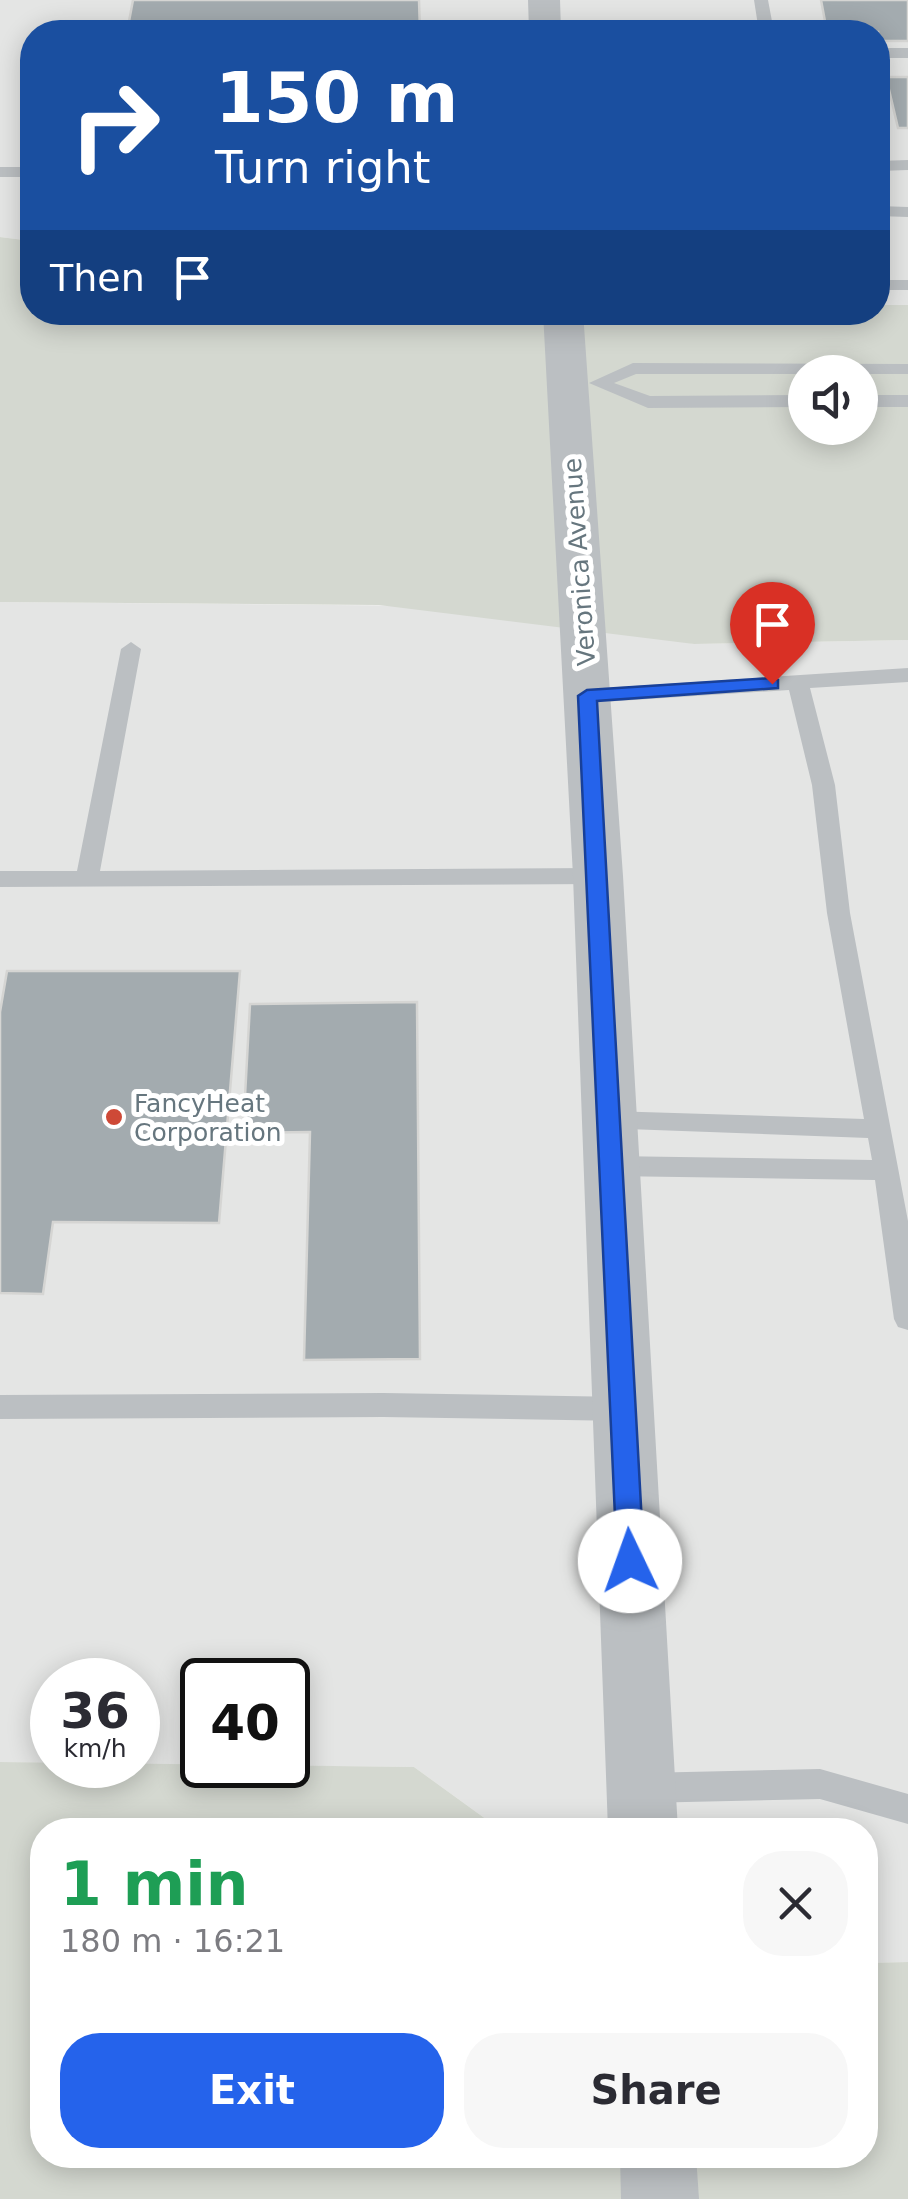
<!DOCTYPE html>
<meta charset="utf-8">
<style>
body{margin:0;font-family:"DejaVu Sans",sans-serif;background:#f7f7f7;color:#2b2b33;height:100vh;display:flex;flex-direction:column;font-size:38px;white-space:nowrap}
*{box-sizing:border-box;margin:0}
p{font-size:32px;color:#7c7c81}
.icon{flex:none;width:55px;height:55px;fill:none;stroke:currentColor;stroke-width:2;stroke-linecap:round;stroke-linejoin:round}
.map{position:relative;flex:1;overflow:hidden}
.drawer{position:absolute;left:30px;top:1818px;width:848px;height:350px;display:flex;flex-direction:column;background:#fff;border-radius:40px;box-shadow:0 5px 25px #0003}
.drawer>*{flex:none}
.top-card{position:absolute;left:20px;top:20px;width:870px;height:305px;border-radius:40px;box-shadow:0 5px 25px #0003;background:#1a4fa0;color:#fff;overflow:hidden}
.buttons{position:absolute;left:788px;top:355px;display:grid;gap:20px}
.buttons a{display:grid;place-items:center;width:90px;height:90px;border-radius:50%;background:#fff;box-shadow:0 5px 25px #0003;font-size:50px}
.speed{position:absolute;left:30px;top:1658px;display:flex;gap:20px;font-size:50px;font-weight:700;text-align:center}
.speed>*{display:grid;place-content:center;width:130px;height:130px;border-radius:50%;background:#fff;box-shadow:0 5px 25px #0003;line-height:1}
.speed small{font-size:25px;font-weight:400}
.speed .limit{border:5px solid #111;border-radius:15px;background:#fff;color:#111}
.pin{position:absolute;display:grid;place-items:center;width:85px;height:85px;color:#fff;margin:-102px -42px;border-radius:50% 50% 50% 0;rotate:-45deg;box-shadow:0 0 10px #0007}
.pin .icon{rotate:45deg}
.me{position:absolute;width:110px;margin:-55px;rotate:357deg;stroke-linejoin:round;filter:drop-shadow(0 0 8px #0008)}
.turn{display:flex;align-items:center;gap:35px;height:210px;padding:0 30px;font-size:45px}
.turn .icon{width:130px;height:130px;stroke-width:2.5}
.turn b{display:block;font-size:70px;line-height:85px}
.then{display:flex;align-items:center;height:95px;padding:0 30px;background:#0003;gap:20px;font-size:38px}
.round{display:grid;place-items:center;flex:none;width:105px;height:105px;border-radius:40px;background:#f7f7f7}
.head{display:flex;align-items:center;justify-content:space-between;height:170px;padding:0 30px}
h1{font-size:60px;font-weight:700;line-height:75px;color:#1e9e55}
.button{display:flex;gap:20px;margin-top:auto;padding:20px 30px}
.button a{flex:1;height:115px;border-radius:40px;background:#2563eb;color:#fff;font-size:40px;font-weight:700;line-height:115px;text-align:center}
.button a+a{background:#f7f7f7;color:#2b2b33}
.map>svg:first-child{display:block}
.built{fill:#e4e5e4}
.green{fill:#d4d8d0;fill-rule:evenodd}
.building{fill:#a3abaf;stroke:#d5d5d3;stroke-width:2.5}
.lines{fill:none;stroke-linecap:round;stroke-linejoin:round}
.service{fill:#bbbfc2;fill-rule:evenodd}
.tertiary{fill:#bbbfc2;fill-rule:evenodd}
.route{fill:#2563eb;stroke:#184099;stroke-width:2.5}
.poi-dot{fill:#ce4937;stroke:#fff;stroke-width:4}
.labels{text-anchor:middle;stroke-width:10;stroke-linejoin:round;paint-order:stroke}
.street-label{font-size:25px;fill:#66767e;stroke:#fff}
.poi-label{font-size:25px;fill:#66767e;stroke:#fff;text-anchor:start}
</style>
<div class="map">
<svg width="908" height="2199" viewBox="0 0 908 2199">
<rect width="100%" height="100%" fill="#f4f4f1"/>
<!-- built -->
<g class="built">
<polygon points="0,0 908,0 908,305 878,305 878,32 32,32 32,241 0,237"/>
<polygon points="0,602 545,607 694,644 908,640 908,1962 865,1963 865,1830 501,1830 414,1767 227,1765 288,1765 288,1680 202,1680 202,1765 138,1764 138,1680 52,1680 52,1763 0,1762"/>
</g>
<!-- green -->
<g class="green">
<path d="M0,237L32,241V312H878V305H908V640L694,644L379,605L0,602ZM805,372H860V428H805Z"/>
<polygon points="0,1762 414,1767 501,1830 42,1830 42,2155 865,2155 865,1963 908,1962 908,2199 0,2199"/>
</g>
<!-- building -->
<g class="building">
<polygon points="133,0 419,0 420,32 127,32"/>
<polygon points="821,0 908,0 908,41 878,41 878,32 827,32"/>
<polygon points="886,77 908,77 908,128 898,128"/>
<polygon points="7,971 240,971 219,1223 53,1222 43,1294 0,1293 0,1012"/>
<polygon points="417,1002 420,1359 304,1360 310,1132 243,1133 250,1004"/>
</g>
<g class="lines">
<!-- service -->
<g class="service">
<polygon points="754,0 768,0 774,32 759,32"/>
<rect x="878" y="48" width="30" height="10"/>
<polygon points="908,160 908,170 878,171 878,161"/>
<rect x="0" y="167" width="32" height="10"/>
<polygon points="878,206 908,207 908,217 878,216"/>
<rect x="878" y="280" width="30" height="10"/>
<polygon points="633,363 908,364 908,374 636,374 614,383 650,396 805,395 805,407 648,408 589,383"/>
<rect x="860" y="395" width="48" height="12"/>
<polygon points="131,642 141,649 100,871 598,868 609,876 598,884 0,887 0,871 77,871 121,649"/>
<polygon points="908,668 908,682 810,688 835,785 850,913 908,1221 908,1330 898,1327 894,1319 875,1180 611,1176 602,1173 598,1166 602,1159 611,1156 872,1160 868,1138 600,1128 596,1121 600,1114 609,1111 864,1119 827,913 812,785 789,690 587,703 576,696 587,689"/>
<polygon points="383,1393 623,1397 633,1401 637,1409 633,1417 623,1421 383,1417 0,1419 0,1395"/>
<polygon points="820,1769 908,1794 908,1824 820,1799 642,1803 631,1798 626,1788 631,1778 642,1773"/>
</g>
<!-- tertiary -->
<g class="tertiary">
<polygon points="528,0 560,0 561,32 529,32"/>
<polygon points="543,312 583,312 623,876 678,1830 608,1830 573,876"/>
<polygon points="620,2155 696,2155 699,2199 621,2199"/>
</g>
</g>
<!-- route -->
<polygon class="route" points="772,678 778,680 778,688 597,701 644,1561 640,1569 630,1572 621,1569 617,1561 578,696 587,690"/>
<!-- markers -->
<circle class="poi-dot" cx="114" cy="1117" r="10"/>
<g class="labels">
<!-- street labels -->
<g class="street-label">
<text transform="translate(579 562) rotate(-94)" y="9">Veronica Avenue</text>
</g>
<!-- poi labels -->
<g class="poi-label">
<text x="134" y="1112">FancyHeat<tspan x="134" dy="29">Corporation</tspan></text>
</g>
</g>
</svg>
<div class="buttons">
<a><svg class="icon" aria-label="sound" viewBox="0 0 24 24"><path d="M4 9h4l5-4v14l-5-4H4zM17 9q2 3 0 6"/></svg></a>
</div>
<div class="speed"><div>36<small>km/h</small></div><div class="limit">40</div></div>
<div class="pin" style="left:772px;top:684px;background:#d93025"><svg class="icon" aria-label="arrive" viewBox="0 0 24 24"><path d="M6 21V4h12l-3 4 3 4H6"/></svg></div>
<svg class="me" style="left:630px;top:1561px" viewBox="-20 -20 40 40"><circle r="19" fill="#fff"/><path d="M0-13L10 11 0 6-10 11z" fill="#2563eb"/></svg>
<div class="top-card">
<div class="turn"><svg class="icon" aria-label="right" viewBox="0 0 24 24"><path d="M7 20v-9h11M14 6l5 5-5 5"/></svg><div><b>150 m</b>Turn right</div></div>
<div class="then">Then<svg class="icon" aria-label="arrive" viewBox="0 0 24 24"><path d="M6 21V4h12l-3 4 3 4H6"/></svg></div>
</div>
<section class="drawer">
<div class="head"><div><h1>1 min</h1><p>180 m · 16:21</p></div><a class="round"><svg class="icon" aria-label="close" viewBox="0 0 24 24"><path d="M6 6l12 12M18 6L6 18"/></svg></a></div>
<div class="button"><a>Exit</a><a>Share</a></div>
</section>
</div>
